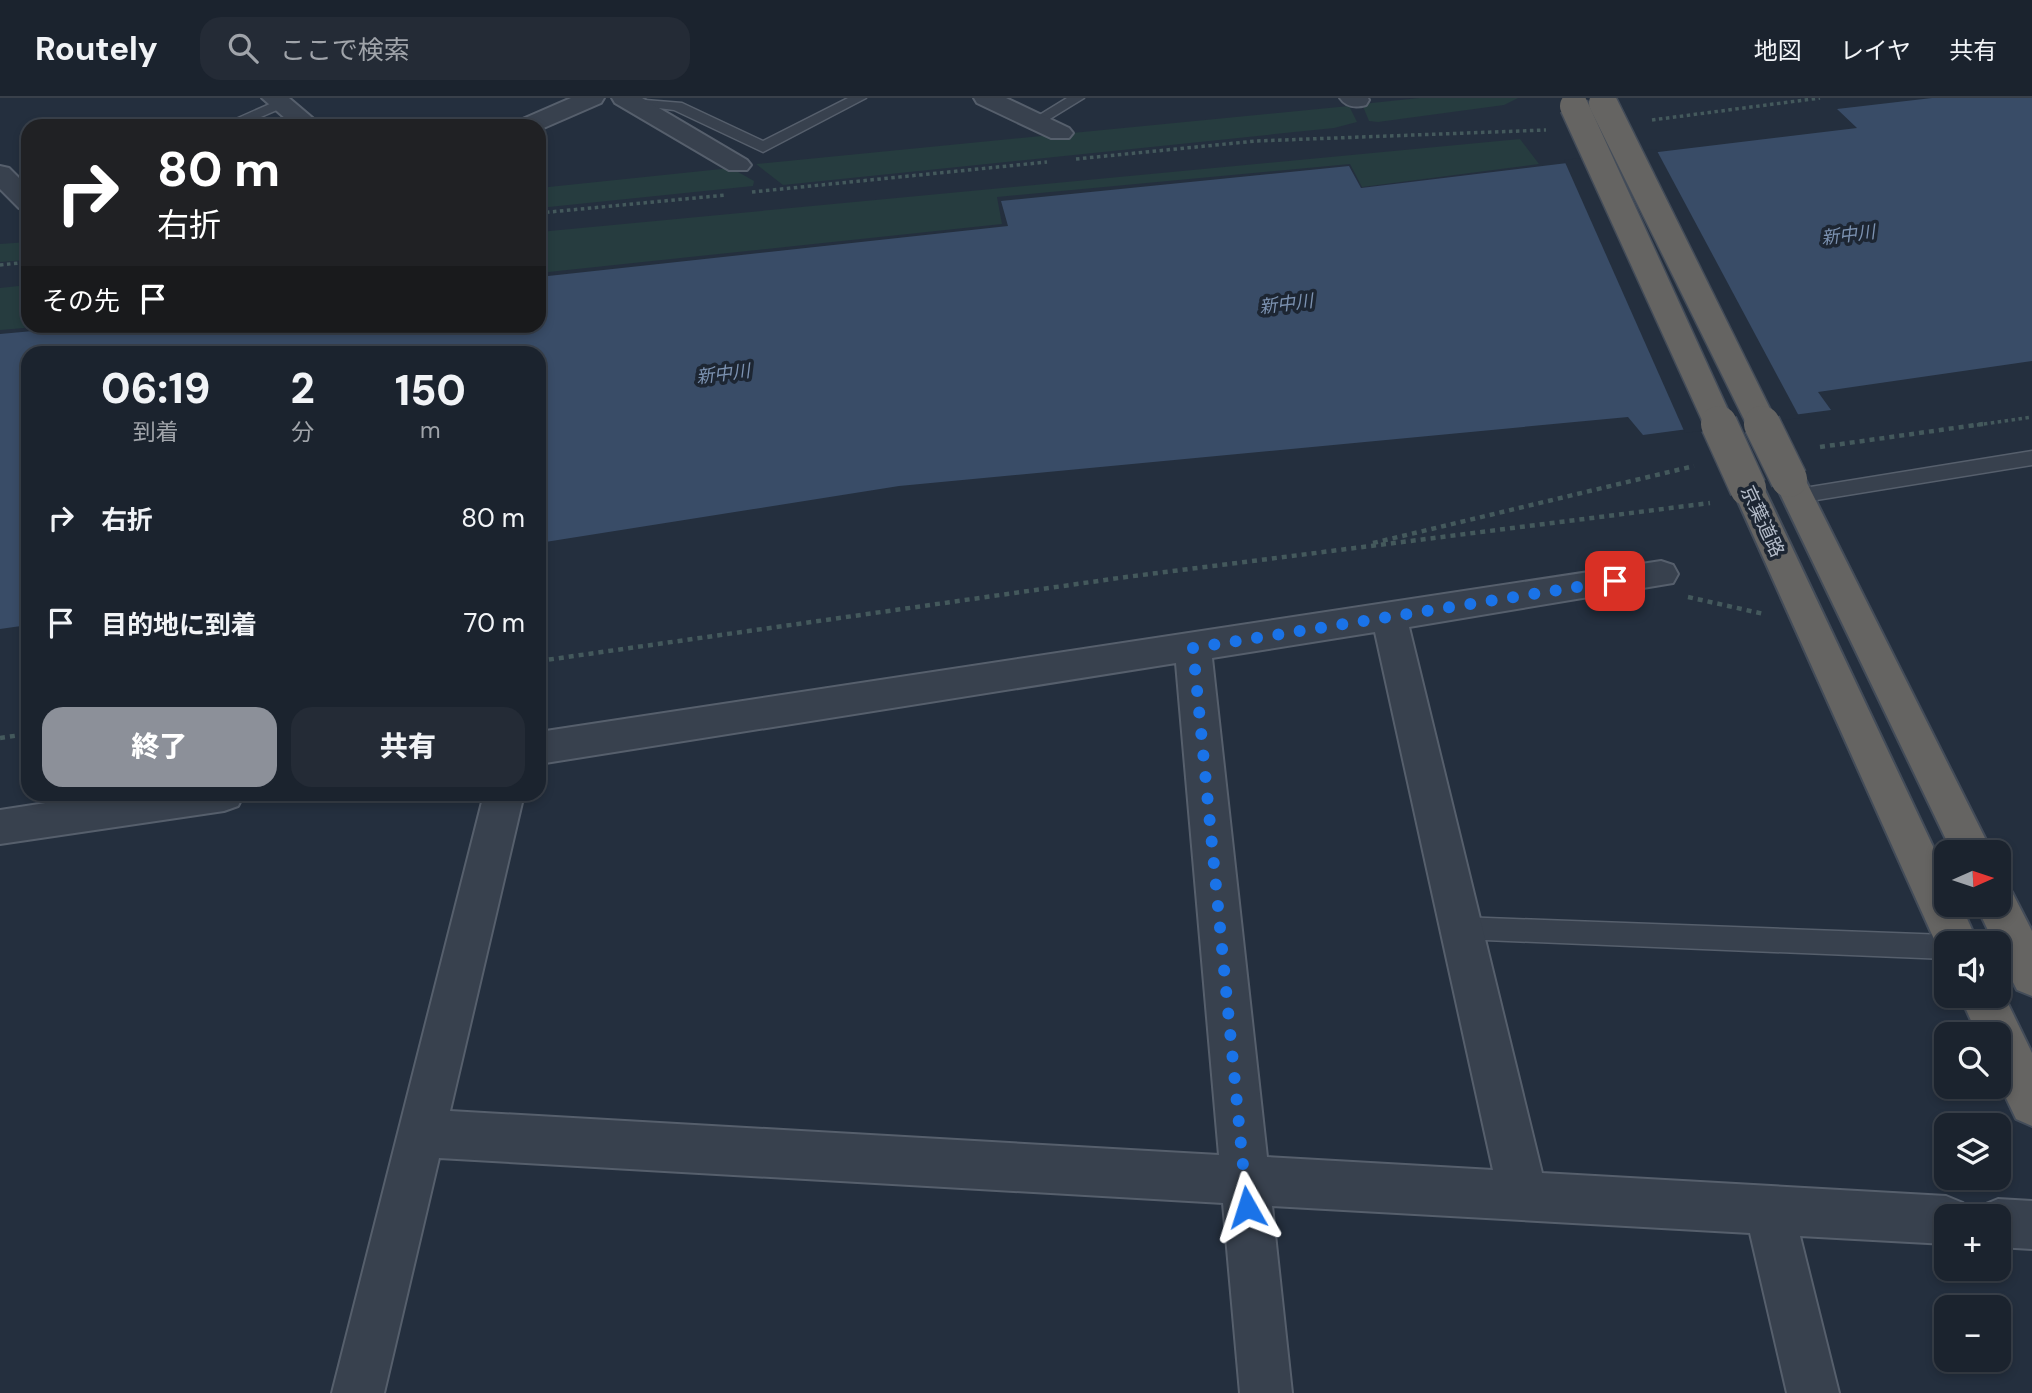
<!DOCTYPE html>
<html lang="ja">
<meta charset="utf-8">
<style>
body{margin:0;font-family:"DM Sans","Noto Sans JP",sans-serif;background:#242b36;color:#f1f3f6;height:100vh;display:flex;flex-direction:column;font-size:26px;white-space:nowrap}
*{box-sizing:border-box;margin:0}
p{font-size:23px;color:#a0a4aa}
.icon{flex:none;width:38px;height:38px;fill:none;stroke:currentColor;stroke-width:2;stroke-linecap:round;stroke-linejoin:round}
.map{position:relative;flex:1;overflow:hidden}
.side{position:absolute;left:21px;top:248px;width:525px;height:455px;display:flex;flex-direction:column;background:#1b232e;border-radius:21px;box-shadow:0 4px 10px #0003,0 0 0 2px #39404a}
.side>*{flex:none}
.banner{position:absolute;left:21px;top:21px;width:525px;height:214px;border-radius:21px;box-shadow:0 4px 10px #0003,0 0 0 2px #39404a;background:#202124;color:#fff;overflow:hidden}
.needle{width:46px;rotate:87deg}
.buttons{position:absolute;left:1934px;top:742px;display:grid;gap:14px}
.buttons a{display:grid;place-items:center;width:77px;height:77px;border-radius:14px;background:#1b232e;box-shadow:0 4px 10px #0003,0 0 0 2px #39404a;font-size:35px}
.pin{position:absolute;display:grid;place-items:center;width:60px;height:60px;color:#fff;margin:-30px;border-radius:14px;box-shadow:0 4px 10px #0006}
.me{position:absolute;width:77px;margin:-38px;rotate:354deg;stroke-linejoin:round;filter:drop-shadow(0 0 5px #0008)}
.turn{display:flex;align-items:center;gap:24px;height:147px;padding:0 21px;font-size:32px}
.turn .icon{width:91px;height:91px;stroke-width:2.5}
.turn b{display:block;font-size:49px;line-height:60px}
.then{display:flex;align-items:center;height:66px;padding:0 21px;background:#0003;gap:14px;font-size:26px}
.eta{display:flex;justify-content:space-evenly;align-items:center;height:119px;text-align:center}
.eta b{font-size:42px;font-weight:800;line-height:49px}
.action{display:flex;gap:14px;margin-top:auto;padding:14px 21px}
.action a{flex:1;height:80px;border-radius:21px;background:#8c9099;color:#fff;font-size:28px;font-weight:800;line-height:80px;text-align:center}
.action a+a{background:#242b36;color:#f1f3f6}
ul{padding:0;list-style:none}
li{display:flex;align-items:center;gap:21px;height:105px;padding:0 21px}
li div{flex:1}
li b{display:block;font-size:26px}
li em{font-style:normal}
header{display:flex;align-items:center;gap:42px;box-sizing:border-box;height:98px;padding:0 35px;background:#1b232e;border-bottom:2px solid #39404a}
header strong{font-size:33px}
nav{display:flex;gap:38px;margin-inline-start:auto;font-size:24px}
.search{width:490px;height:63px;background:#242b36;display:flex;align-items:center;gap:18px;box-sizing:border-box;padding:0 24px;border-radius:21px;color:#a0a4aa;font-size:26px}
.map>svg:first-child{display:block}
.green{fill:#263c3f}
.water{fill:#394c67}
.pier{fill:#242f3e}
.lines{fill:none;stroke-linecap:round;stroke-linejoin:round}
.service-casing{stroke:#565f6c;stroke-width:3}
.minor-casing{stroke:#565f6c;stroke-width:4}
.trunk-casing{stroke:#434c59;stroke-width:4}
.path-far1{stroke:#44595c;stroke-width:3.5;stroke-dasharray:3.5 3.5;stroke-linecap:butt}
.path{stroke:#44595c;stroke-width:4.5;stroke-dasharray:5 5;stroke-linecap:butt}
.service{fill:#38414e;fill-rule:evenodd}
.minor{fill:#38414e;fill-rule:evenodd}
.trunk{fill:#656462;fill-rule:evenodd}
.trunk-bridge-far1-casing{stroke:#434c59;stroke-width:31;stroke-linecap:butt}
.trunk-bridge-casing{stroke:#434c59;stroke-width:39;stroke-linecap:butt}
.trunk-bridge-far1{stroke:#656462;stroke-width:28}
.trunk-bridge{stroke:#656462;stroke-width:36}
.route{stroke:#1a73e8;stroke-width:12;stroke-dasharray:0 21.6}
.labels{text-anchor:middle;stroke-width:7;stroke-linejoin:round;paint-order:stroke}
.far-water-label{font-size:18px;font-style:italic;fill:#7c92b1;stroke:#1d2633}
.street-label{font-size:19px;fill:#b4bcc9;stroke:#1d2633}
</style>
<header>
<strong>Routely</strong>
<div class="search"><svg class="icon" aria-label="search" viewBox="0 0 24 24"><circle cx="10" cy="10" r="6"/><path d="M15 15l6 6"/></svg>ここで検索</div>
<nav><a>地図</a><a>レイヤ</a><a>共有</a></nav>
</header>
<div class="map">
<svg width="2032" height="1295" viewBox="0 0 2032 1295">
<rect width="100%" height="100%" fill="#242f3e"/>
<!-- green -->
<g class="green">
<polygon points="1419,0 1518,0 1504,7 1378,24 1369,23 1362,6"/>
<polygon points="1349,8 1357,24 1334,30 783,87 756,66"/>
<polygon points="1520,41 1539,66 1362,89 1350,66 997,99 1002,126 539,175 539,134"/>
<polygon points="731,70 754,83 753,88 539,110 539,90"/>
<polygon points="28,144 28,162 0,164 0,146"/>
<polygon points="28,187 28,228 47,228 0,232 0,190"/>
</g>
<!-- water -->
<polygon class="water" points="1932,0 2032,0 2032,263 1818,294 1831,312 1643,337 1628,319 899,388 539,445 539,256 28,256 28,527 0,531 0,236 88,228 539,228 539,179 1008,128 1001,103 1349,68 1361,90 1857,30 1837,11"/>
<!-- pier -->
<polygon class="pier" points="1656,51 1800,320 1685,335 1564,62"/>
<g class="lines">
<defs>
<g id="service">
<polygon points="621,0 682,5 763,43 848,0 866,0 763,54 674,12 627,6 622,5"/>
<polygon points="1067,0 1084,0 1040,27 1035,28 1028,24"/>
<polygon points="281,1 286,2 286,8 240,28 220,28"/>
<polygon points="2032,353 2032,367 1798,405 1788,398 1798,391"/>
<polygon points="1461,819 1946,837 1955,841 1957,845 1946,845 1946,861 1461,841 1452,838 1448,830 1452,822"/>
</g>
<g id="minor">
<polygon points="262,0 289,0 322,28 294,28"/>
<polygon points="571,0 604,0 601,5 539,32 539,28 515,28 518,23"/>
<polygon points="612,0 642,0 747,62 751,67 747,72 729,72 615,5"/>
<polygon points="974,0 1006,0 1069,30 1073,35 1069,40 1051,40 977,5"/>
<path d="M1340,0H1368L1369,2L1366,7C1355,10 1346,9 1340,0Z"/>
<polygon points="0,68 9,70 28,89 28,112 19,110 0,91"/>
<path d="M1661,463L1673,467L1678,476L1673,485L1409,529L1542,1075L1946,1098L1963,1105L1969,1118H1946V1146L1800,1138L1839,1295H1787L1750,1135L1272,1108L1292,1295H1240L1223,1105L439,1060L384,1295H332L484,696H524L450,1013L1219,1057L1176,565L539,666V634ZM1375,534L1493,1072L1267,1059L1212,560Z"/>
<polygon points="104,696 244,696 238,708 224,713 0,746 0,712"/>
<polygon points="1998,1101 2032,1103 2032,1151 1998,1149 1998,1118 1976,1118 1981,1108"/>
</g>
<g id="trunk">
<polygon points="1789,369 1801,373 1805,381 1992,754 1952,754 1773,381 1777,373"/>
<polygon points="1748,378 1760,382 1764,390 1946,776 1946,807 1961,807 1978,845 1946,845 1946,861 1942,859 1732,390 1736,382"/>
<polygon points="1998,789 2012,794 2032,833 2032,898 2017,892 1998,855 1998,845 1994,845 1976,807 1998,807"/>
<polygon points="1998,885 2032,955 2032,1028 2016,1021 1998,983 1998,936 1977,936 1960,898 1998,898"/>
</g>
</defs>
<!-- service casing -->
<use href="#service" class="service-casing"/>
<!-- minor casing -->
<use href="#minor" class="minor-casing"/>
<!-- trunk casing -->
<use href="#trunk" class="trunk-casing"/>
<!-- path-far1 -->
<g class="path-far1">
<polyline points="1652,22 1820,0"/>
<polyline points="1076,61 1256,43 1546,32"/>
<polyline points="752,94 1047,64"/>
<polyline points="539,115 726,97"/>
<polyline points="0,167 28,164"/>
<polyline points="1970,328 2032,319"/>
</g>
<!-- path -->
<g class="path">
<polyline points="1820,349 1983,326"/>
<polyline points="1373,445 1694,368"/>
<polyline points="1688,499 1764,516"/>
<polyline points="539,563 1126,479 1710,405"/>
<polyline points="0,640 28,636"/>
</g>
<!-- service -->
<use href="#service" class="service"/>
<!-- minor -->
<use href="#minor" class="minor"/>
<!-- trunk -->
<use href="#trunk" class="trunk"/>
<defs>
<g id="trunk-bridge-far1">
<polyline points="1603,5 1763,328"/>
<polyline points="1574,8 1720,328"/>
</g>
<g id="trunk-bridge">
<polyline points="1719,326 1748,390"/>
<polyline points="1762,326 1789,381"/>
</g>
</defs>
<!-- trunk-bridge-far1 casing -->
<use href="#trunk-bridge-far1" class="trunk-bridge-far1-casing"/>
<!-- trunk-bridge casing -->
<use href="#trunk-bridge" class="trunk-bridge-casing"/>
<!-- trunk-bridge-far1 -->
<use href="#trunk-bridge-far1" class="trunk-bridge-far1"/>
<!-- trunk-bridge -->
<use href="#trunk-bridge" class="trunk-bridge"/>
</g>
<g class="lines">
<!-- route -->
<polyline class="route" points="1247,1109 1193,550 1615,483"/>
</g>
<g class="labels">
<!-- far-water labels -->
<g class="far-water-label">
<text transform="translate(1848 137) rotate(-7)" y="6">新中川</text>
<text transform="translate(1286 206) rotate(-7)" y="6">新中川</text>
<text transform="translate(723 276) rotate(-7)" y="6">新中川</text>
</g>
<!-- street labels -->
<g class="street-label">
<text transform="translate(1763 423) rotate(65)" y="7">京葉道路</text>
</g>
</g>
</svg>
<div class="buttons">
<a><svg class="needle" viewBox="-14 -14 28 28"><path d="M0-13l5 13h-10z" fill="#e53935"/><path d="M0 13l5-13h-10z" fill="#a0a4aa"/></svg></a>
<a><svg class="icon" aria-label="sound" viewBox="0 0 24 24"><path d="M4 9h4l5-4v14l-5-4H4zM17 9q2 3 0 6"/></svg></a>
<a><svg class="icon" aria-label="search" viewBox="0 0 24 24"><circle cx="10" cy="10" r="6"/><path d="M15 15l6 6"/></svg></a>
<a><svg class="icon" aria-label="layers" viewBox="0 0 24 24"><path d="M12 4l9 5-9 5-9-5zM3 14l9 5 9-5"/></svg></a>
<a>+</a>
<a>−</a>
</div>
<div class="pin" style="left:1615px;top:483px;background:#d93025"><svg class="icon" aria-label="arrive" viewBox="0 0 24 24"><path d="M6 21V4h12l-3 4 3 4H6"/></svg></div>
<svg class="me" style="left:1247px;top:1109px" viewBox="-20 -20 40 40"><path d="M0-17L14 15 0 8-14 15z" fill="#1a73e8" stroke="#fff" stroke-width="4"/></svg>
<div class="banner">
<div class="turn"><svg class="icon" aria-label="right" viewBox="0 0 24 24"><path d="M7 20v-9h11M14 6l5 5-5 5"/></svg><div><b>80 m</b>右折</div></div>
<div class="then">その先<svg class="icon" aria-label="arrive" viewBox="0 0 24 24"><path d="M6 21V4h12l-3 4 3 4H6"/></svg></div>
</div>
<section class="side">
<div class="eta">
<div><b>06:19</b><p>到着</p></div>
<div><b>2</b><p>分</p></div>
<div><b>150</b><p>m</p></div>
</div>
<ul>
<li><svg class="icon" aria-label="right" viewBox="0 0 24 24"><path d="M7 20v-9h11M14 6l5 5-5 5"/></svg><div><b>右折</b></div><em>80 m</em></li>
<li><svg class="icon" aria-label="arrive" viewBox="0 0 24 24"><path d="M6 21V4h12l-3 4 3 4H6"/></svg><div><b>目的地に到着</b></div><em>70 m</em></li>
</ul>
<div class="action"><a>終了</a><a>共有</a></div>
</section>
</div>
